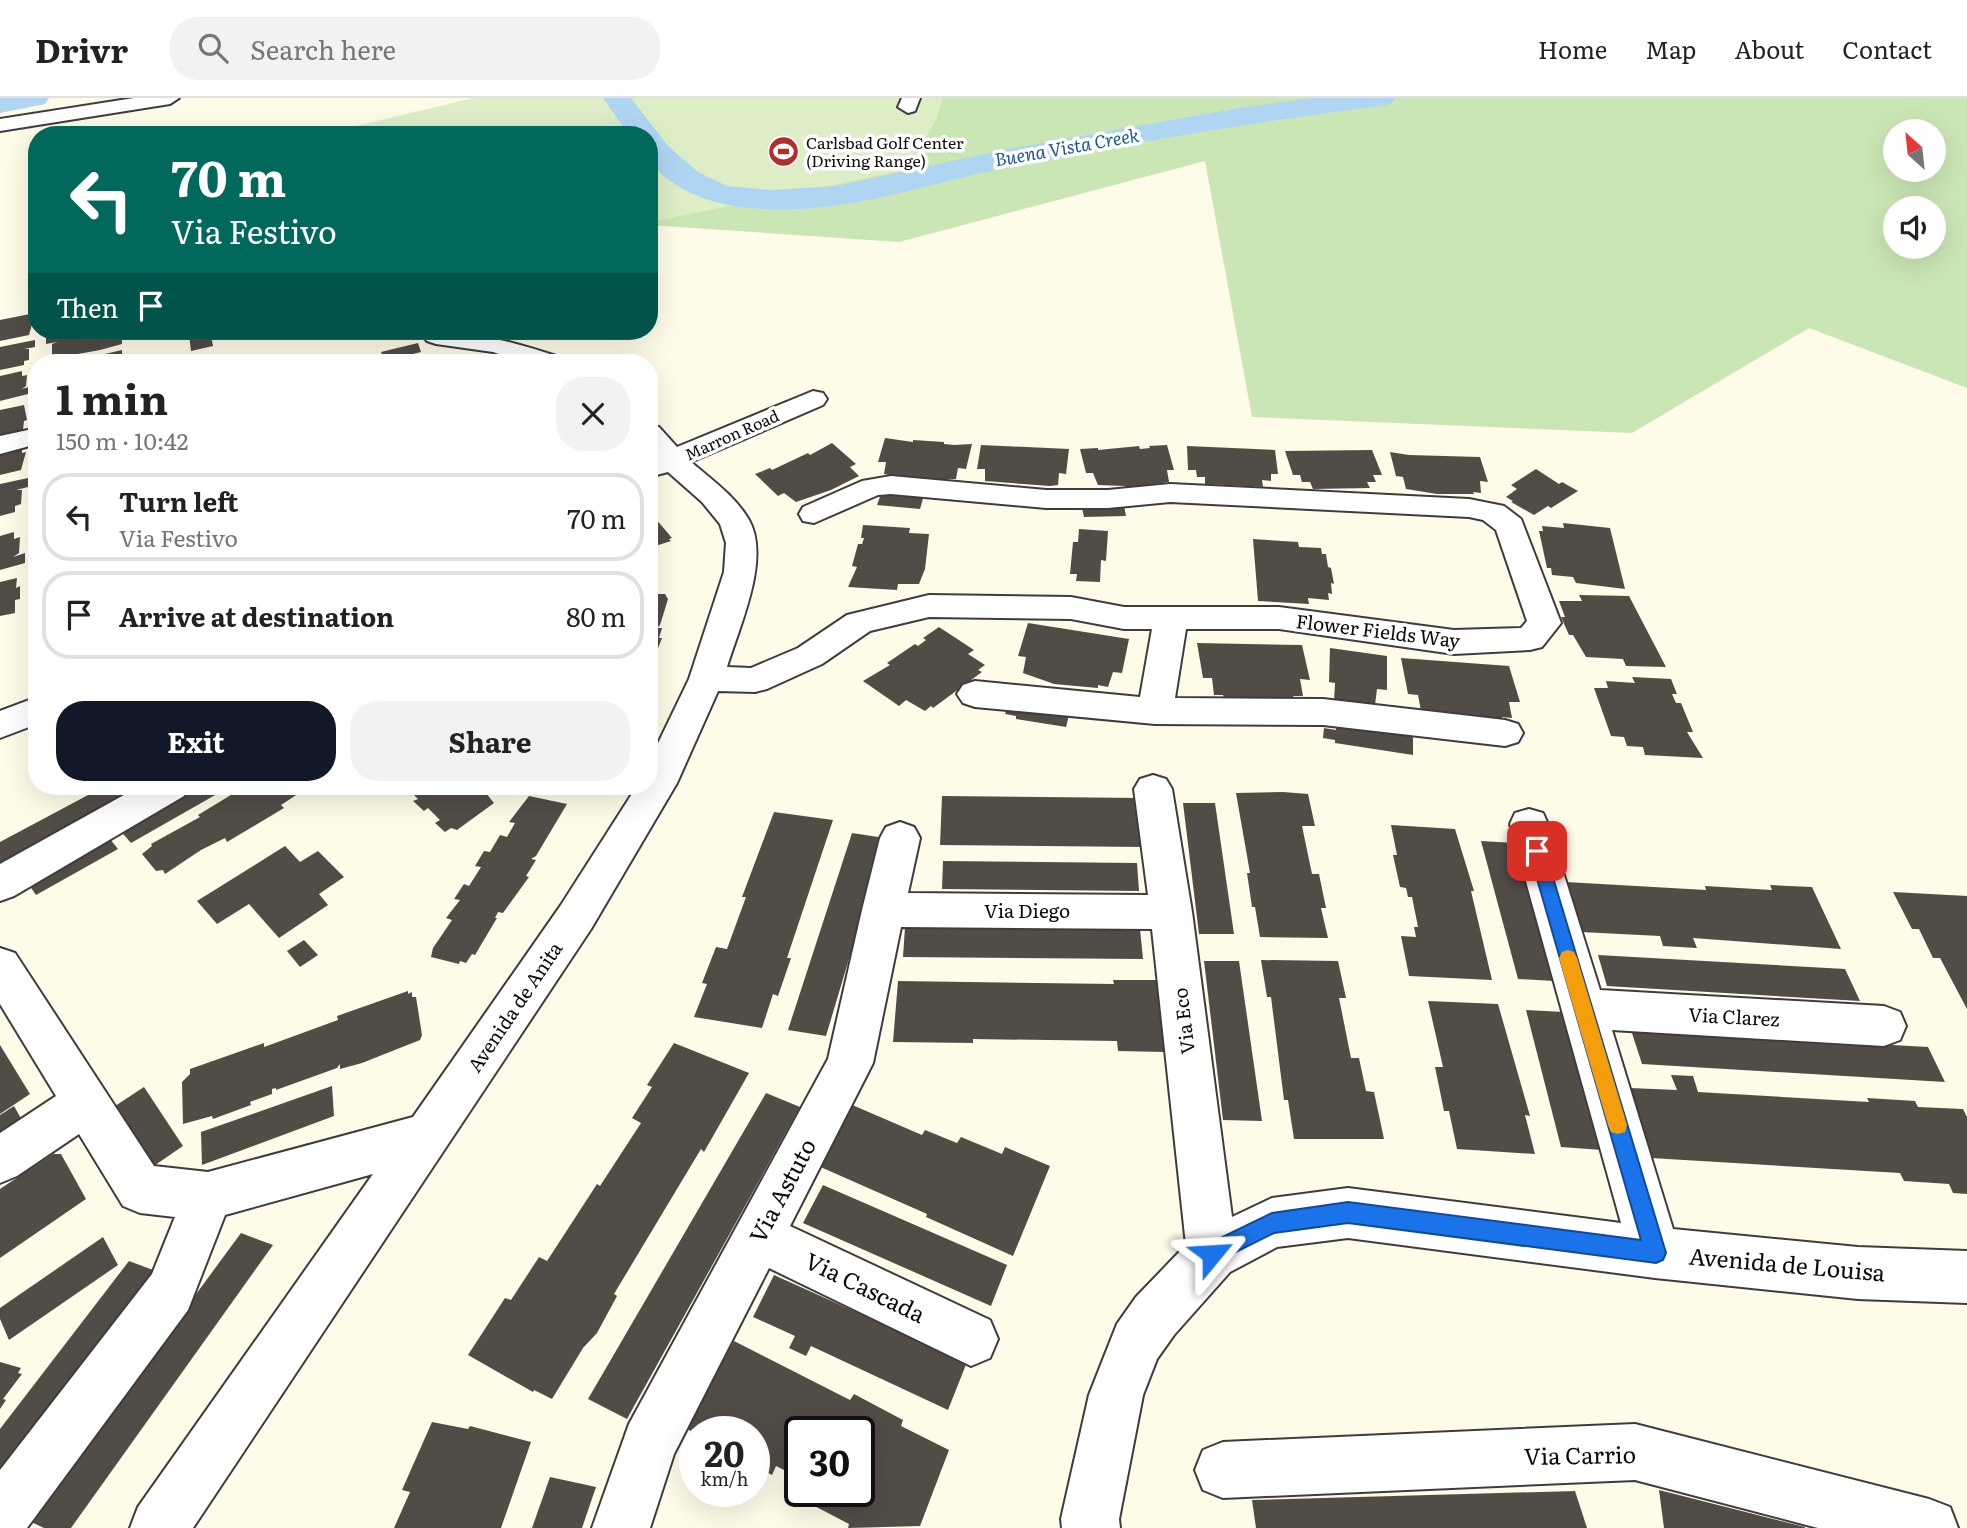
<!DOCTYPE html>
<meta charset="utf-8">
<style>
body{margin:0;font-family:Literata,serif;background:#f2f2f2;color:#222;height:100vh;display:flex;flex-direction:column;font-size:26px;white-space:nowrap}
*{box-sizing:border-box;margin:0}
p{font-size:23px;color:#767676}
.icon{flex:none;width:38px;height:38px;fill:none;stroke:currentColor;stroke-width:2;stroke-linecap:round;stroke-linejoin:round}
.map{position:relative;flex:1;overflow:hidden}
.drawer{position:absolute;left:28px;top:256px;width:630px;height:441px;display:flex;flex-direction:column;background:#fff;border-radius:28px;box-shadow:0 7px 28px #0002}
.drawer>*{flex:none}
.banner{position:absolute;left:28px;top:28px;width:630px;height:214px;border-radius:28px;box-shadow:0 7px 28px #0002;background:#00695c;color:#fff;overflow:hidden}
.needle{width:46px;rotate:333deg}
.controls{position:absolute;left:1883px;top:21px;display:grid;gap:14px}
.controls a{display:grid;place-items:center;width:63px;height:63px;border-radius:50%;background:#fff;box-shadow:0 7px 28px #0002;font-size:35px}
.speed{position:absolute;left:679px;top:1318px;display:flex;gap:14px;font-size:35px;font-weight:700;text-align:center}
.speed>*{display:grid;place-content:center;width:91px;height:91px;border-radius:50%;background:#fff;box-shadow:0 7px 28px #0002;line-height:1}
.speed small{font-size:18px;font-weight:400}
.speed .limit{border:4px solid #111;border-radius:10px;background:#fff;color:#111}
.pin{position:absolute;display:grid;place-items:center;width:60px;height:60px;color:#fff;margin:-30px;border-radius:14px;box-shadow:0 4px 10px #0006}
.me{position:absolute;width:77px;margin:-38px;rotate:63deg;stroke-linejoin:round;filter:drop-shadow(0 0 5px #0008)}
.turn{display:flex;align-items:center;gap:24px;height:147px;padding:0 28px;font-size:32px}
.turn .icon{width:91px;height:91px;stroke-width:2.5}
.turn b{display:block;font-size:49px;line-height:60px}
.then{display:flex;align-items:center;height:66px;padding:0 28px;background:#0003;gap:14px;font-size:26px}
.round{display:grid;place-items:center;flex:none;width:74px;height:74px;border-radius:28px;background:#f2f2f2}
.summary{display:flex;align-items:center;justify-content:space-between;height:119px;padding:0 28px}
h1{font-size:42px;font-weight:700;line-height:52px}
.button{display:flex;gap:14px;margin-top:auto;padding:14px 28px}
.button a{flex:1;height:80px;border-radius:28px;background:#111827;color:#fff;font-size:28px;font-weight:700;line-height:80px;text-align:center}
.button a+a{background:#f2f2f2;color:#222}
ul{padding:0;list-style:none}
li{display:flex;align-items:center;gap:21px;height:88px;margin:0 14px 10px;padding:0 14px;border:4px solid #e0e0e0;border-radius:28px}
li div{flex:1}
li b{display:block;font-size:26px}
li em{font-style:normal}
header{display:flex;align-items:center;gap:42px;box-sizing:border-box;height:98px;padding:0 35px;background:#fff;border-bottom:2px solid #e0e0e0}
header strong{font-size:33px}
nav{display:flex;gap:38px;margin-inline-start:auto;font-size:24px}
.search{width:490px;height:63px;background:#f2f2f2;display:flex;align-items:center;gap:18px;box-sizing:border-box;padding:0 24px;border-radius:28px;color:#767676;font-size:26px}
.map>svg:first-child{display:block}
.green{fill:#cbe6b5;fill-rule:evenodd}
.pitch{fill:#ddedc6}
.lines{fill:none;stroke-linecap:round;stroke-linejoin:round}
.river{fill:#b0d5f3;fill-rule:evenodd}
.building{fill:#524c47}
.minor-casing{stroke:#3d3d3d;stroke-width:4}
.minor{fill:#fff;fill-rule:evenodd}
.route{fill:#1a73e8;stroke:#114b97;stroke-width:2}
.slow{fill:#f59e0b}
.labels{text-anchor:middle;stroke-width:7;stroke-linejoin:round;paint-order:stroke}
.far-poi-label{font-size:16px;fill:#0a0a0a;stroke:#fff;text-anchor:start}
.far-street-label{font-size:16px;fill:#0a0a0a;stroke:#fff}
.far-water-label{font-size:18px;font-style:italic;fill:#1b5795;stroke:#fff}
.street-label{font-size:19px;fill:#0a0a0a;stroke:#fff}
.near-street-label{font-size:23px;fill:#0a0a0a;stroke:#fff}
</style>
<header>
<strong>Drivr</strong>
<div class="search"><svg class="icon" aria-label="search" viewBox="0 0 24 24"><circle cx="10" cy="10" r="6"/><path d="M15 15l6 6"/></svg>Search here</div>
<nav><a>Home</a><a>Map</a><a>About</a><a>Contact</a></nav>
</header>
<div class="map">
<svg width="1967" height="1430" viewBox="0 0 1967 1430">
<rect width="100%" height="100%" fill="#fefbe8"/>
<!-- green -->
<path class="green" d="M942,0H1967V290L1809,230L1632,335L1252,319L1205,63L899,144L649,127V124L908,71L936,21ZM1895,33H1934V72H1895ZM1895,110H1934V149H1895Z"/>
<!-- pitch -->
<polygon class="pitch" points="473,0 942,0 936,21 908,71 649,124 649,37 319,37"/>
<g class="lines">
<!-- river -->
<g class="river">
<polygon points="0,0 49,0 45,6 0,15"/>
<path d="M603,0H631L668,48L698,74L727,88L770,92L837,88L1003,52L1239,10L1312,0H1395L1391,6L1381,8C1254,24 1128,45 1004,70C926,86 848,115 769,111C723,110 681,99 649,64V37H629Z"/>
</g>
</g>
<!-- building -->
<g class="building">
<polygon points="30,216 30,223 33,223 29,237 0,243 0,222"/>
<polygon points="77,233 126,233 126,241 122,242 122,246 100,252 56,260 56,257 52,257 52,246 57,244 46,246 46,240"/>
<polygon points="210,233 213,248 191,253 189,237"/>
<polygon points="35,242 35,249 24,251 29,251 29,262 24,263 24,267 0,272 0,249"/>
<polygon points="418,245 421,254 385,263 381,254"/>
<polygon points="122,252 122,257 127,256 127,264 71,264"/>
<polygon points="22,273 22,278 27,277 26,288 22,291 32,288 32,295 0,303 0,278"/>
<polygon points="24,307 27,322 24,323 23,332 0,337 0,312"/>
<polygon points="885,340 913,344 913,342 944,344 944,346 954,347 972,346 966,371 958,370 956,381 927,381 926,383 884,376 886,364 878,364"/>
<polygon points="22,345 22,355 26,354 21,372 0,377 0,351"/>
<polygon points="832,345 856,366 850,369 859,378 831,392 796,404 784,395 778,398 755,376 770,370 772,372 808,355 810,357"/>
<polygon points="981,347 1069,351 1066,376 1059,375 1058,387 1050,388 985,383 985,371 977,371"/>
<polygon points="1167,347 1174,372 1167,372 1169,384 1126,390 1125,388 1098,387 1093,375 1086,375 1080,351 1098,350 1098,352 1139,348 1140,351 1150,350 1149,348"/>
<polygon points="1187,348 1275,352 1278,376 1271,376 1271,383 1262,382 1263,389 1205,386 1205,379 1197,379 1196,372 1188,372"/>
<polygon points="1372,352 1382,377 1373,377 1376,384 1367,384 1370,390 1313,391 1310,384 1302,384 1300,377 1293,377 1285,353"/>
<polygon points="1390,354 1409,357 1480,359 1488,384 1480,383 1481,395 1473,394 1474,396 1437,396 1406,391 1403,379 1396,378"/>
<polygon points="1536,371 1559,386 1562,384 1578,393 1551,410 1548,408 1534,417 1511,404 1513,403 1506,399 1517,391 1511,387"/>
<polygon points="28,380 28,389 16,392 22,392 21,406 15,408 15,414 0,418 0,386"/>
<polygon points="882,393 924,397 920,411 877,407"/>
<polygon points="1123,403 1126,418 1084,419 1081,405"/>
<polygon points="655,420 672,440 669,441 671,443 649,450 649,422"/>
<polygon points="1563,425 1610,430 1625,491 1576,485 1573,479 1552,477 1551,470 1547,470 1539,433 1543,433 1542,428 1564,430"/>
<polygon points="863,427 910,430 909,435 929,436 925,471 919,486 898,486 897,492 848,489 857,469 852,468 858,446 862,446 864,440 861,440"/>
<polygon points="1079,431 1108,433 1106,463 1101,462 1100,484 1076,483 1077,476 1070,476 1073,444 1078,444"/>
<polygon points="14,434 14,441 20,439 19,455 13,459 25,455 25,465 0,472 0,438"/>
<polygon points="1253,441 1298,444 1299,449 1321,450 1322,456 1326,456 1328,469 1331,470 1334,486 1331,485 1332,496 1328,495 1329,502 1308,500 1309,506 1258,503"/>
<polygon points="17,480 16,490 20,488 20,501 15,502 15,515 0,518 0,484"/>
<polygon points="649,496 665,496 668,501 660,527 657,530 662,530 659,540 662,540 650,571"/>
<polygon points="1579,497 1629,498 1666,569 1626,568 1623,561 1586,559 1573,537 1569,537 1561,519 1565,519 1559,503 1582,503"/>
<polygon points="1028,525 1129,541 1122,575 1113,574 1108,589 1098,587 1098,590 1054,586 1023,575 1026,559 1018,558"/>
<polygon points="939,529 974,552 968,556 985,567 978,572 982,574 933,610 931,608 925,613 906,602 899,608 863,583 890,567 887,565 915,546 918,548 926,542 923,540"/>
<polygon points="1197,545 1302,547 1310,582 1300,581 1303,598 1293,598 1294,601 1224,600 1223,597 1214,597 1212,580 1203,580"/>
<polygon points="1330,550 1387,558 1387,592 1377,591 1375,607 1334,604 1335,585 1329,584"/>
<polygon points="1401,560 1509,568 1520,604 1509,604 1512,620 1502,619 1503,623 1421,613 1418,597 1408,596"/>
<polygon points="1632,579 1671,581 1677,596 1672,596 1676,605 1681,605 1693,634 1687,634 1703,660 1645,657 1643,649 1627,648 1624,639 1611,638 1594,590 1608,590 1606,583 1635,585"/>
<polygon points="1009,606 1071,609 1066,629 1016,621 1016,618 1005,616"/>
<polygon points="1336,626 1413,637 1413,657 1335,645 1335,642 1323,640 1324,630 1336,632"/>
<polygon points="105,688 143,688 0,766 0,744"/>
<polygon points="194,688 231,688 131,745 118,730"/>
<polygon points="310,688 281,707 284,710 227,744 225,740 201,752 165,776 163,772 156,773 142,756 152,748 151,746 200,719 198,717 244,689"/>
<polygon points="410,688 480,688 494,705 457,732 451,730 445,734 435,725 440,722 428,710 424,713 413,703 418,701 407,690"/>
<polygon points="1283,694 1308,696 1315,728 1302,728 1312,776 1319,776 1326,810 1321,810 1328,840 1260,839 1255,809 1252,809 1247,775 1250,775 1236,695"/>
<polygon points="529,698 567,706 536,758 531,761 536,762 526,778 529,779 503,815 498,814 495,820 497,820 475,857 472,856 466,865 460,863 459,866 431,859 433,850 452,822 446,820 460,802 454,801 464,786 469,788 481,769 475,768 484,753 490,754 500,737 507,739 515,725 509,724"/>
<polygon points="942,698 1141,700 1145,749 940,747"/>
<polygon points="1183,705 1215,705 1234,836 1199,836"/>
<polygon points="774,714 833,722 787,860 791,860 778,898 773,896 762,930 694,919 707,886 702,885 716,849 727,851 746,799 742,799"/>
<polygon points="1391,727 1455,731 1474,793 1471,793 1492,882 1409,878 1401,838 1416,839 1414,829 1418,829 1412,799 1408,799 1406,790 1400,789 1393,757 1397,757"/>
<polygon points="852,735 885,740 826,938 788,932"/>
<polygon points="106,736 118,751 36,797 25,781"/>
<polygon points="1481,743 1515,745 1555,883 1518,881"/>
<polygon points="285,748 300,764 318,753 344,779 319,796 328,807 279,840 249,806 217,826 197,803"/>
<polygon points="943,763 1137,765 1139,793 942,791"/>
<polygon points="1566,784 1706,792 1705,788 1772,792 1770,787 1812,789 1841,851 1693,840 1697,850 1663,848 1660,838 1581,834"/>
<polygon points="1893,794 1967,798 1967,911 1940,860 1933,860 1919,831 1912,831"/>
<polygon points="905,829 1140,831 1143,861 903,859"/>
<polygon points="304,842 318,857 300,869 287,853"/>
<polygon points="1598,857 1845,871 1860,903 1607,888"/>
<polygon points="1261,862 1338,863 1346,900 1339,900 1351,960 1359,960 1366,993 1374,994 1384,1041 1294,1041 1288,1002 1284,1002 1271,899 1267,899"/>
<polygon points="1204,863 1239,863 1262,1023 1223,1022"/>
<polygon points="1113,882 1158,882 1165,954 1118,953 1117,943 973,941 973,945 893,944 898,883 1114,886"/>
<polygon points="408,893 408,896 412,894 412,899 416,899 422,937 420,942 362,965 340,971 340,966 337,970 276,992 276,990 272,991 272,996 250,1004 251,1007 213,1021 212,1018 183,1026 182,984 190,976 190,971 264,945 264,949 338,922 337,918"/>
<polygon points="1428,903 1498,906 1530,1018 1525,1017 1535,1056 1457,1051 1449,1013 1444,1013 1435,969 1443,969"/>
<polygon points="1526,912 1564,914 1602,1052 1561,1049"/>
<polygon points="1631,932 1928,949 1945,984 1642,966"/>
<polygon points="674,945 749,975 704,1054 701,1051 614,1196 617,1198 597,1235 583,1250 552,1301 534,1292 533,1294 468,1257 505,1200 511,1202 539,1159 547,1163 597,1086 600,1088 641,1025 632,1020 652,989 647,987"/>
<polygon points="0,947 30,996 0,1016"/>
<polygon points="1671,977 1693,978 1698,994 1869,1004 1867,1000 1915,1003 1918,1009 1963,1011 1967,1019 1967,1096 1953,1095 1949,1086 1904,1083 1900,1075 1651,1060 1630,990 1677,992"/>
<polygon points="332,988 334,1018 202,1067 201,1034"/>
<polygon points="144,989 183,1048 145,1074 106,1014"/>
<polygon points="766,995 800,1009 627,1321 588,1301"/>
<polygon points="850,1006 922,1037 925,1032 957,1045 961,1039 1002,1056 1005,1049 1050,1068 1013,1158 926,1119 927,1116 816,1067"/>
<polygon points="14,1008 27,1031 0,1049 0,1017"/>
<polygon points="53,1056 61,1056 86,1101 0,1160 0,1091"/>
<polygon points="823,1087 1007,1167 991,1208 803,1125"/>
<polygon points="241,1135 273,1147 71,1430 44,1430 29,1423"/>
<polygon points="103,1139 118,1167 9,1242 0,1221 0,1210"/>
<polygon points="129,1163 161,1175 0,1391 0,1331"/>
<polygon points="774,1177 967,1264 948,1312 811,1248 806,1258 789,1250 795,1238 753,1219"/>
<polygon points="734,1243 850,1302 854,1296 903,1322 901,1328 949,1352 920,1428 848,1430 849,1426 805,1403 809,1393 859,1393 859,1334 800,1334 800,1380 776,1368 772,1377 754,1367 754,1334 695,1335 685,1330"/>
<polygon points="0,1264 21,1270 18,1275 22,1276 3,1301 6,1302 0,1311"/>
<polygon points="432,1324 468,1331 470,1328 531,1344 501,1430 394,1430 410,1394 402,1392"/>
<polygon points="550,1379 596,1389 582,1430 532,1430"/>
<polygon points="1659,1392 1805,1429 1805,1430 1664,1430"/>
<polygon points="1575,1393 1587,1430 1256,1430 1252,1402"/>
</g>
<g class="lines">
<defs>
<g id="minor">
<polygon points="134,0 179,0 170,6 0,33 0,21"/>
<polygon points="902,0 920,0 915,13 908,15 898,9"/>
<path d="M427,233C473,233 513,244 556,258L560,264H523L493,254L436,246L427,243L423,238Z"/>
<path d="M813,293L823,295L827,301L823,307L691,364C711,381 736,399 749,422C771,461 739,529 727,569L751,570L798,550L847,517L929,497L1071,499L1124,509H1279L1454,532L1521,530L1527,523L1496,432L1483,422L1469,419L1170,404L1108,410H1046L891,396L878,397L814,425L803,423L799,416L803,409L862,383L891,378L1046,392H1108L1170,386L1469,401L1504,408L1521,421L1561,525L1542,549L1530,552L1454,556L1279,531H1186L1175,600L1323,601L1505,622L1518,626L1523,635L1518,644L1505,648L1323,627L1155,626L975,609L963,605L957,596L963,587L975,583L1140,599L1152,531H1124L1071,521L929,519L870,533L822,566L767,591L755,594L718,593L677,685L591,831L193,1430H130L138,1409L373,1076L225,1117L188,1212L27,1430H0V1372L152,1176L175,1119L140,1115L123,1108L79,1036L17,1078L0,1085V1035L56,998L0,906V850L15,855L154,1068L208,1074L413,1019L561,807L637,688H649V664L689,581L724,474L726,445L720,426L702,404L668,374L649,379V361L654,359L649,353V327L659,329L677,349Z"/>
<polygon points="37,330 37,346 0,356 0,338"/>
<polygon points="37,599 37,626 0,640 0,613"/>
<polygon points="1153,677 1166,681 1172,691 1192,814 1232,1119 1272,1100 1348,1090 1621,1125 1510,726 1515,715 1529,711 1543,715 1548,726 1600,892 1884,908 1900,914 1906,928 1900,942 1884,948 1612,932 1673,1131 1858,1149 1967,1153 1967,1205 1858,1201 1655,1180 1348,1140 1277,1149 1230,1174 1174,1237 1157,1261 1143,1297 1119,1421 1120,1430 1062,1430 1061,1421 1089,1297 1117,1226 1136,1199 1186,1147 1152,831 901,829 873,965 790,1128 990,1222 998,1241 990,1260 971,1268 769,1170 674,1356 650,1430 592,1430 629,1326 828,961 862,812 880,740 886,729 900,724 914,729 920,740 908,795 1148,797 1134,691 1140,681"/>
<polygon points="140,688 190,688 184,698 14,798 0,803 0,766"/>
<polygon points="1635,1326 1929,1401 1950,1409 1958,1430 1818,1430 1635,1382 1223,1400 1203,1392 1195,1372 1203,1352 1223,1344"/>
</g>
</defs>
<!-- minor casing -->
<use href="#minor" class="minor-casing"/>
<!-- minor -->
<use href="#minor" class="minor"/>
</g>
<!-- route -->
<polygon class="route" points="1537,746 1543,748 1545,753 1666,1155 1663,1162 1656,1165 1348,1125 1274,1135 1212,1166 1204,1163 1201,1156 1204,1148 1272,1115 1348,1104 1641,1142 1529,753 1531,748"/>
<!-- slow -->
<polygon class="slow" points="1568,852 1574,854 1577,860 1627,1027 1625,1034 1618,1036 1611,1034 1608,1027 1559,860 1562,854"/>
<!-- icons -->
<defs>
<symbol id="stadium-disc" viewBox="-11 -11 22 22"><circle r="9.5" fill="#b32d2a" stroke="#fff"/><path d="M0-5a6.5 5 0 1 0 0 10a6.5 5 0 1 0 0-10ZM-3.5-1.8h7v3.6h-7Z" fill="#fff"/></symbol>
</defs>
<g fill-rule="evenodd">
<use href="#stadium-disc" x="766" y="36" width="35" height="35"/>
</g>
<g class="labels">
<!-- far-poi labels -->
<g class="far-poi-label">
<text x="806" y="51">Carlsbad Golf Center<tspan x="806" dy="18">(Driving Range)</tspan></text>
</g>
<!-- far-street labels -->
<g class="far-street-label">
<text transform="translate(732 337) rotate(-24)" y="6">Marron Road</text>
</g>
<!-- far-water labels -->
<g class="far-water-label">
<text transform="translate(1067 50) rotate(-10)" y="6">Buena Vista Creek</text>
</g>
<!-- street labels -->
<g class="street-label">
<text transform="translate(1378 533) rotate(7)" y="7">Flower Fields Way</text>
<text x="1027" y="820">Via Diego</text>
<text transform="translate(515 909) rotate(-56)" y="7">Avenida de Anita</text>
<text transform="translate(1734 919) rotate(3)" y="7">Via Clarez</text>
<text transform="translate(1184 923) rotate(-97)" y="7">Via Eco</text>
</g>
<!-- near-street labels -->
<g class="near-street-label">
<text transform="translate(783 1093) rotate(-62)" y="8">Via Astuto</text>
<text transform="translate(1787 1167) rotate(5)" y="8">Avenida de Louisa</text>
<text transform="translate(865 1190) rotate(26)" y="8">Via Cascada</text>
<text transform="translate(1580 1358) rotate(-1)" y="8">Via Carrio</text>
</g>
</g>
</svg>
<div class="controls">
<a><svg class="needle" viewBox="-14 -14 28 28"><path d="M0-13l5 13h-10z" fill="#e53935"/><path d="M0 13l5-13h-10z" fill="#767676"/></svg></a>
<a><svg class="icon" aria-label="sound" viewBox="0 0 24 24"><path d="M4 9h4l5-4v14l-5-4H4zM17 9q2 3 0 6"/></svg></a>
</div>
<div class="speed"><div>20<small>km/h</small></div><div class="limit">30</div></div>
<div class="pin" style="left:1537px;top:753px;background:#d93025"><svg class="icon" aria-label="arrive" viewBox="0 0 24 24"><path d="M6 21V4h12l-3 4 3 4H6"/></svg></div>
<svg class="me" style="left:1212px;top:1156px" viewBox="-20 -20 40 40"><path d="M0-17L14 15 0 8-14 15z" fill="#1a73e8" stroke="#fff" stroke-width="4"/></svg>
<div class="banner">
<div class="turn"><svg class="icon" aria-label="left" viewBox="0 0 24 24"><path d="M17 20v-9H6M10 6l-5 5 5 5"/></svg><div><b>70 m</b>Via Festivo</div></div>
<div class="then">Then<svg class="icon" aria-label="arrive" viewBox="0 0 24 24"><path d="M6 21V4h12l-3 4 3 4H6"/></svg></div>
</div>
<section class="drawer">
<div class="summary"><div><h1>1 min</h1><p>150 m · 10:42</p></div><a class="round"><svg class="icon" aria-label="close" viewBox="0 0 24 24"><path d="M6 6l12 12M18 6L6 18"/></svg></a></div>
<ul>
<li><svg class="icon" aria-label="left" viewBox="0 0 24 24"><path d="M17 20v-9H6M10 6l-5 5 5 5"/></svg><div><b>Turn left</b><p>Via Festivo</p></div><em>70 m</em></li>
<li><svg class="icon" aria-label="arrive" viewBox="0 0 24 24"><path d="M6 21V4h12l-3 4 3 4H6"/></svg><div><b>Arrive at destination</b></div><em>80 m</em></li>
</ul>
<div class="button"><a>Exit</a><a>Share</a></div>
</section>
</div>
